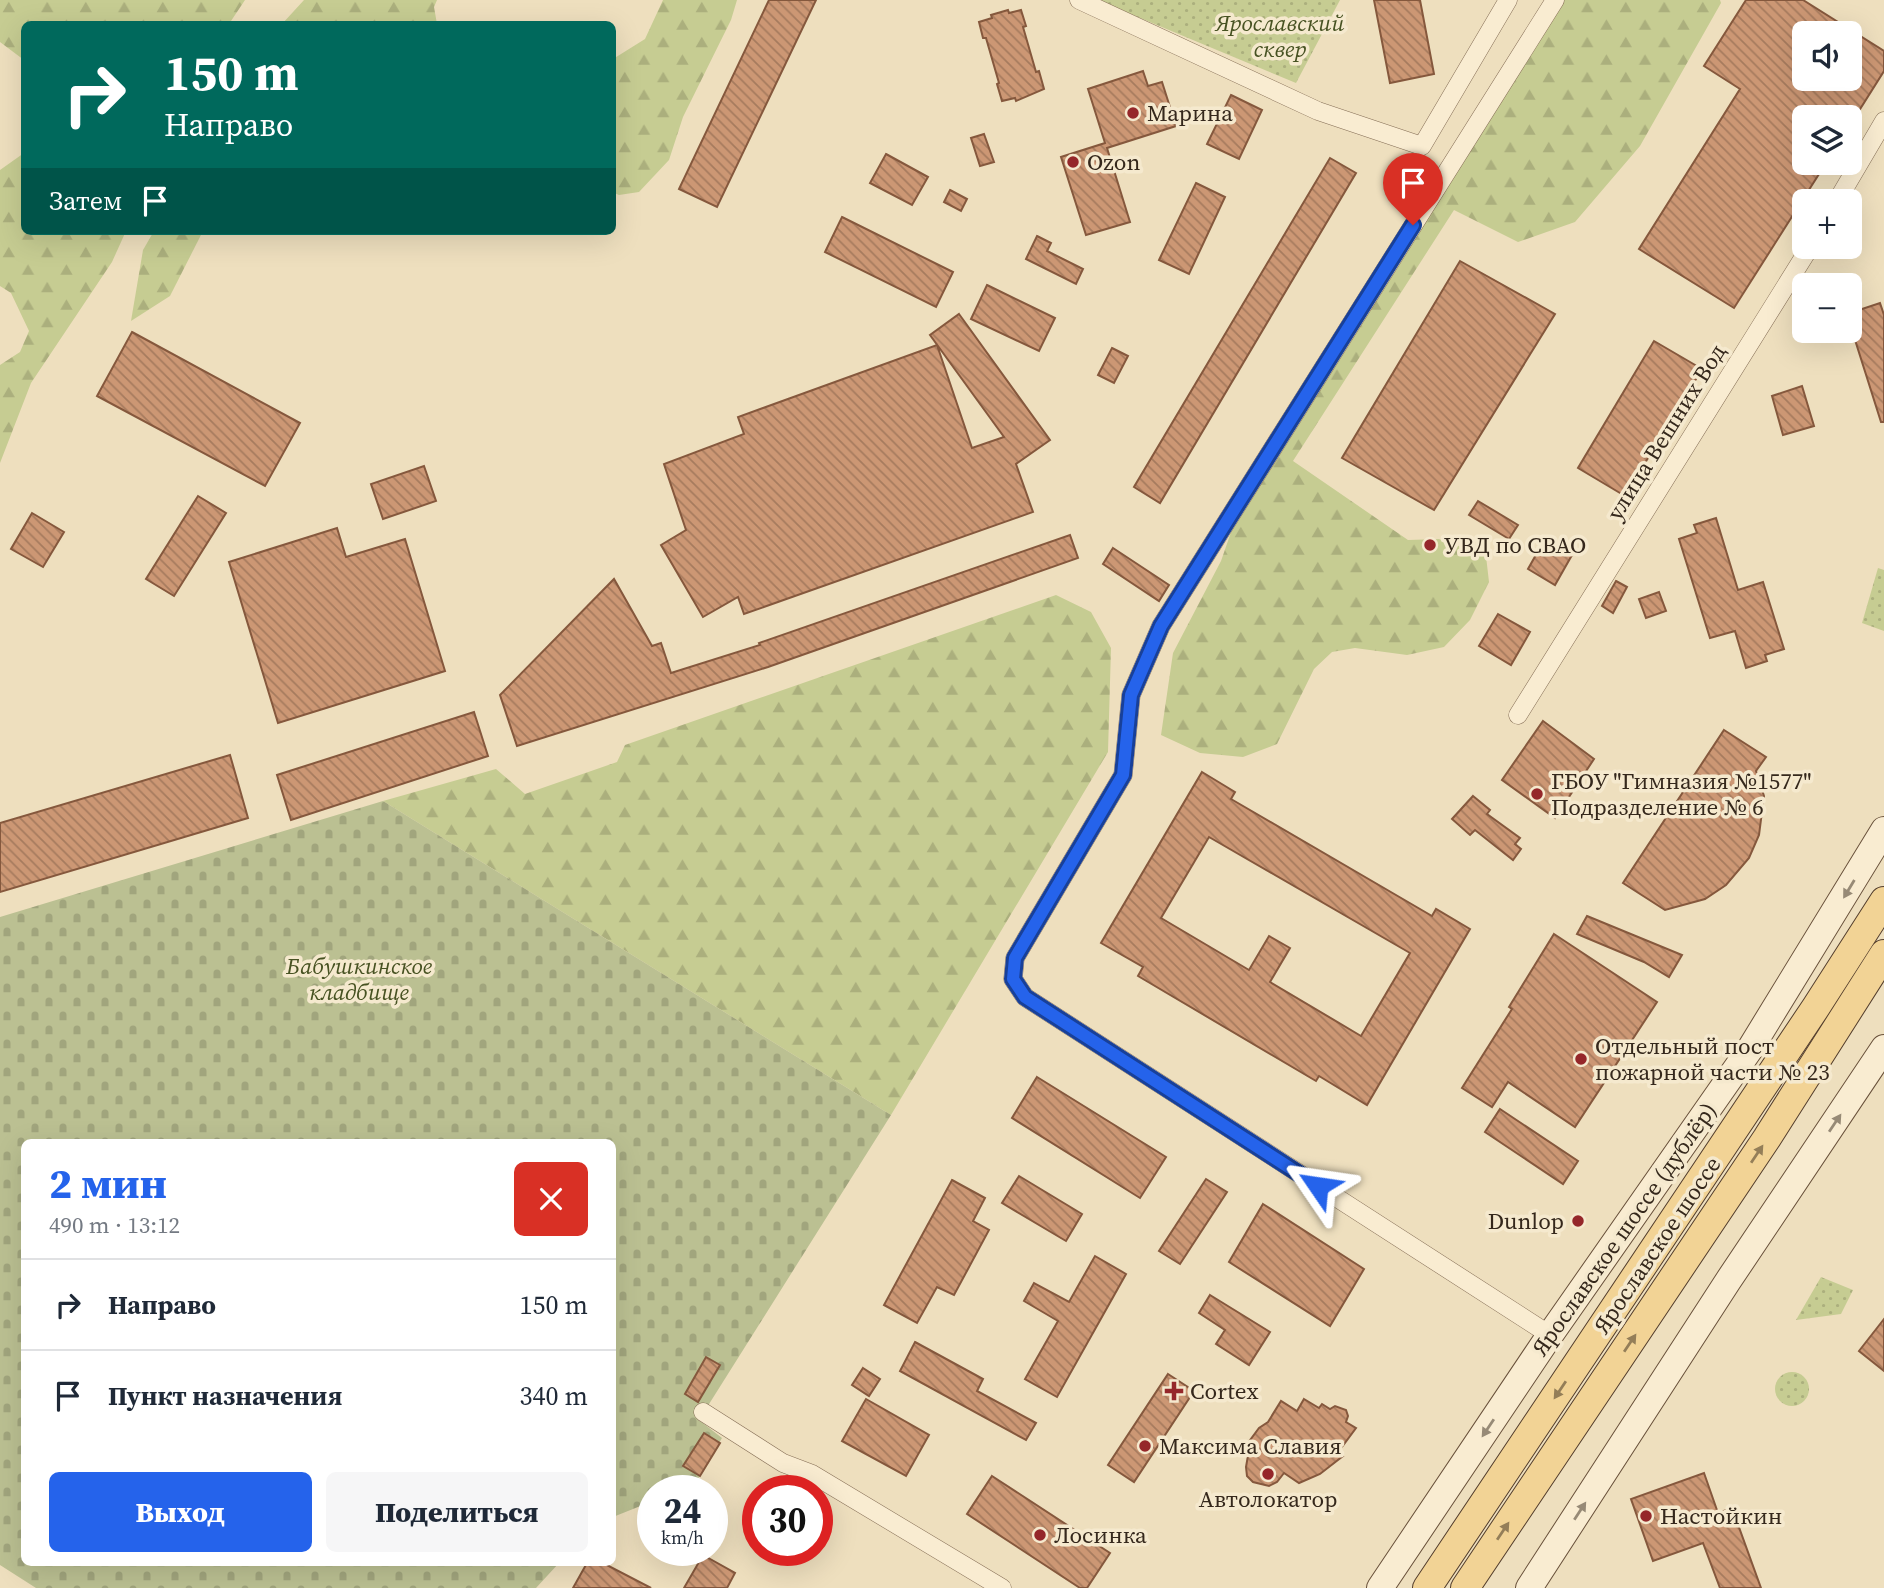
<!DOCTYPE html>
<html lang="ru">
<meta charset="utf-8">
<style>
body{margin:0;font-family:"Source Serif 4",serif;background:#f6f6f7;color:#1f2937;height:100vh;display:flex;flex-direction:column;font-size:26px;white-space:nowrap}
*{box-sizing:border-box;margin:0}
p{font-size:23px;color:#747a83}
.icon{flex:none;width:38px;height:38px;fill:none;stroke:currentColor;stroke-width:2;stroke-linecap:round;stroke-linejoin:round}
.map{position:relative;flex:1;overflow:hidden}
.sheet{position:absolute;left:21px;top:1139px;width:595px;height:427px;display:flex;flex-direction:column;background:#fff;border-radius:10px;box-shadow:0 7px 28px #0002}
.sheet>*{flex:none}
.top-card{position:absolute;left:21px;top:21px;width:595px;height:214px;border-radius:10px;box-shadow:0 7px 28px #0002;background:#00695c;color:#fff;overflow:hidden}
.tools{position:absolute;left:1792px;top:21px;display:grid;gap:14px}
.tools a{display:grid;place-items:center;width:70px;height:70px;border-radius:10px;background:#fff;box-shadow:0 7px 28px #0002;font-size:35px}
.speed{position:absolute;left:637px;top:1475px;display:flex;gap:14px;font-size:35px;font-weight:700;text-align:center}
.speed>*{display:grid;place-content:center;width:91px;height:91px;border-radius:50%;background:#fff;box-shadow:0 7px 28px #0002;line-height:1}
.speed small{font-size:18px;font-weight:400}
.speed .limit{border:10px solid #d22;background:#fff;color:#111}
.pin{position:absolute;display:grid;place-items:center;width:60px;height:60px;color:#fff;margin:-72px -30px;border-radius:50% 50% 50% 0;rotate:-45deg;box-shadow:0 0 7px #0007}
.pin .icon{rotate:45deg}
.me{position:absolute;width:77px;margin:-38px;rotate:302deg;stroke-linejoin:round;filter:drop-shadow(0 0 5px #0008)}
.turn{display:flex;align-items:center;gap:24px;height:147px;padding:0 28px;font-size:32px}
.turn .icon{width:91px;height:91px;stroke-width:2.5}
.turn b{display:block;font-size:49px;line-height:60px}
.then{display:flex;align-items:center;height:66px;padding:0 28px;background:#0003;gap:14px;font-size:26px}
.round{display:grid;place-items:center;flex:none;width:74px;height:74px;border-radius:10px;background:#f6f6f7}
.summary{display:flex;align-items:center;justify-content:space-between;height:119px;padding:0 28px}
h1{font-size:42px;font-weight:800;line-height:52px;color:#2563eb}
.primary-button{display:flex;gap:14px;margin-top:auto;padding:14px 28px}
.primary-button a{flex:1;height:80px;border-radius:10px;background:#2563eb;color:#fff;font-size:28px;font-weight:800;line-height:80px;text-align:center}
.primary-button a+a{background:#f6f6f7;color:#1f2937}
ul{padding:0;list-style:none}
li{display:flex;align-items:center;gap:21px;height:91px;padding:0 28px;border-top:2px solid #e0e1e3}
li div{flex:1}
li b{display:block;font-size:26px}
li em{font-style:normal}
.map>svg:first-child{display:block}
.forest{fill:url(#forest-firs)}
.cemetery{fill:url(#cemetery-stones)}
.park{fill:url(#park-dots)}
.building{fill:url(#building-back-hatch);stroke:#85583d;stroke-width:2;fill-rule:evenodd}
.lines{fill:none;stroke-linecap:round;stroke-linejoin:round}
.street-casing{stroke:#866f57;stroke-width:19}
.secondary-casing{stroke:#68503a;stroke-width:28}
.primary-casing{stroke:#533d2c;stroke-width:30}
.street{stroke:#f9ecd1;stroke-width:18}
.secondary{stroke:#f9ecd1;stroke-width:26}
.primary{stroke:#f2d395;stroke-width:28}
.oneway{fill:#978a76}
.oneway2{fill:#947e58}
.route-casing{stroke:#184099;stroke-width:18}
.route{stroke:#2563eb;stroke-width:12}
.poi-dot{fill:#95272a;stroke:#f5e9ce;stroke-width:2.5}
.labels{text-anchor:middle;stroke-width:7;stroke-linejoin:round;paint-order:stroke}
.park-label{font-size:23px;font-style:italic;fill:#475222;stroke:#f5e9ce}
.poi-label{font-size:23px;fill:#35281c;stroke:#f5e9ce;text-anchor:start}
.street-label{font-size:23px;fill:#35281c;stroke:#f5e9ce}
</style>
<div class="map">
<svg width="1884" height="1588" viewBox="0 0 1884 1588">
<defs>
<pattern id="forest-firs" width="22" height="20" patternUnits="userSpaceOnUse" patternTransform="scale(1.75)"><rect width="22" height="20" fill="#c6cc92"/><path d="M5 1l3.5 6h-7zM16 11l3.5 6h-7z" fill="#abaf7d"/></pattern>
<pattern id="cemetery-stones" width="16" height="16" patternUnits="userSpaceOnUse" patternTransform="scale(1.75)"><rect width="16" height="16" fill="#bbc092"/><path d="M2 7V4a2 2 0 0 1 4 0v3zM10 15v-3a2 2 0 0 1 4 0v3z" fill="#a1a57d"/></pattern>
<pattern id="park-dots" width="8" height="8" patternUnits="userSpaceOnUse" patternTransform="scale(1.75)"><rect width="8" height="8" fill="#c6cc92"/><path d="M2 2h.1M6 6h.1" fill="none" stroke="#abaf7d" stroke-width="1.8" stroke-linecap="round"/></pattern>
<pattern id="building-back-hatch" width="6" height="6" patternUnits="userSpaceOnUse" patternTransform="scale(1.75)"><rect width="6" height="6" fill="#cc9774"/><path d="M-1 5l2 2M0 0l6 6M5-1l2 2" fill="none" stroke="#a67b5e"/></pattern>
</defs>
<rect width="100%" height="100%" fill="#eedfbe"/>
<!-- forest -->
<g class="forest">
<polygon points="0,0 245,0 229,24 24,24 24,60 0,42"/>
<polygon points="304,0 437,0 434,7 437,24 282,24"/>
<polygon points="663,0 737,0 731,20 683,117 669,160 639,192 619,195 612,192 613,59 645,39"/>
<polygon points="1557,0 1720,0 1721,3 1640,146 1575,222 1518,242 1454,210 1293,461 1408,540 1439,539 1486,556 1489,582 1470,620 1444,647 1407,655 1355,648 1332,652 1314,669 1277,744 1243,757 1200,753 1161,735 1173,653 1221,561 1238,512"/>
<polygon points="24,153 24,231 126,231 112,262 31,383 0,463 0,365 20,352 29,331 11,293 0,286 0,170"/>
<polygon points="154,231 203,231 170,296 131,321 143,250"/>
<polygon points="1056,595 1091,612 1111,648 1108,752 891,1115 383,801 496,769 525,794 617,762 625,745"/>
</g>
<!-- cemetery -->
<path class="cemetery" d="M383,801L891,1115L699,1420L722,1438C699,1477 702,1491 653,1491V1501L613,1517L612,1143H24V1563H559L536,1588H36L0,1565V917Z"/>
<!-- park -->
<g class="park">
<polygon points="1097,0 1340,0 1296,83"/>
<polygon points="1878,568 1884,570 1884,631 1862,623"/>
<polygon points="1821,1277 1853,1290 1841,1314 1796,1320"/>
<circle cx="1792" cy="1389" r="17"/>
</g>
<!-- building -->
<g class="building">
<polygon points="769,0 816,0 717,207 679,189"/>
<polygon points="1374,0 1420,0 1434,74 1390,83"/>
<path d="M1746,0H1803L1884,51V71L1850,125V117H1804V163H1826L1734,308L1639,249L1740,89L1704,66ZM1804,33H1850V79H1804Z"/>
<polygon points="1008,10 1009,13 1021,10 1026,26 1023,27 1036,72 1039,71 1044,89 1016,101 1015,98 1002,101 997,84 999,83 986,38 983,38 979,22 992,18 991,15"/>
<polygon points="1143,71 1148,86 1162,82 1176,126 1107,148 1130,222 1086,235 1061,157 1105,143 1088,89"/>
<polygon points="1231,95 1262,110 1239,159 1207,144"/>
<polygon points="984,134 994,162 980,166 971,138"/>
<polygon points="886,154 928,177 912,205 870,183"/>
<polygon points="1330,158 1356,173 1160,503 1134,487"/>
<polygon points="1196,183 1225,197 1189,274 1159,260"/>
<polygon points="950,190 967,199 961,211 944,202"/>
<polygon points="842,217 953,272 936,307 825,252"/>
<polygon points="1037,236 1051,243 1047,251 1083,269 1076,284 1026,259"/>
<polygon points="1460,261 1555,314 1434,510 1342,458"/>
<polygon points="987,285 1055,318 1039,351 971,319"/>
<polygon points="1880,303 1884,315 1884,422 1881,422 1850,324 1850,313"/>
<polygon points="959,314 1050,440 1016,464 1033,512 744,614 738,597 703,617 661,545 686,530 664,464 744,434 738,417 937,345 972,448 1004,437 930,335"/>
<polygon points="132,332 300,423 265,486 97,396"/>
<polygon points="1654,341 1702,369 1625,496 1578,468"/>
<polygon points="1112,348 1128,356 1114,383 1098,375"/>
<polygon points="1802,386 1814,426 1783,435 1772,396"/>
<polygon points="424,466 436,501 383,519 371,484"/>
<polygon points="198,496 226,513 174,596 146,579"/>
<polygon points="1478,501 1518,525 1509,539 1469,515"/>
<polygon points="32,513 64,532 43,567 11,549"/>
<polygon points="1716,518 1738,590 1763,582 1784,649 1765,655 1767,661 1746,668 1735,631 1710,638 1679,539 1697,533 1694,525"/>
<polygon points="337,528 346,557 405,539 445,671 278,723 229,562"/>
<polygon points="1070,535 1078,558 768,667 517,746 500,695 614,579 652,646 661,643 671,673 760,645 759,643"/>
<polygon points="1545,539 1572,555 1555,585 1528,569"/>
<polygon points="1113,548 1169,585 1159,601 1103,564"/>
<polygon points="1616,581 1627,587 1613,613 1602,606"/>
<polygon points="1659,592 1666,611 1646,618 1639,599"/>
<polygon points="1498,614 1530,632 1511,665 1479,646"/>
<polygon points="474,712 488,756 291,820 277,775"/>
<polygon points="1543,721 1594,759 1555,818 1502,780"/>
<polygon points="1724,730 1766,757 1756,771 1764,796 1759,835 1749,858 1726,885 1705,899 1665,910 1623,883"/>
<polygon points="230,755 248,818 0,892 0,823"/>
<path d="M1202,772L1235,792L1231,799L1432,916L1436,909L1470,929L1367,1105L1319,1076L1316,1081L1138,976L1143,967L1101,943ZM1209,837L1410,953L1361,1036L1270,982L1290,948L1269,936L1249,970L1161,918Z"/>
<polygon points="1473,796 1490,810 1487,814 1520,838 1515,844 1521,849 1513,860 1475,830 1470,835 1452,819"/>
<polygon points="1587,916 1682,955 1669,977 1644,962 1577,934"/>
<polygon points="1554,934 1657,1002 1575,1127 1508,1082 1492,1107 1462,1088 1512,1009 1509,1007"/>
<polygon points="1037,1077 1166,1157 1140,1198 1012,1118"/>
<polygon points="1500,1109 1578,1161 1563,1184 1485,1132"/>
<polygon points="1019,1176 1082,1214 1066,1241 1002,1203"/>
<polygon points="1206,1179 1227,1192 1180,1264 1159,1251"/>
<polygon points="952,1180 985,1198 973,1221 989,1230 954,1295 937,1287 917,1323 884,1305"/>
<polygon points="1263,1204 1364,1269 1330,1326 1229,1262"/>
<polygon points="1095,1256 1126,1274 1057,1397 1025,1379 1058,1321 1024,1301 1034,1283 1069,1302"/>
<polygon points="1210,1295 1270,1332 1249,1365 1216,1344 1225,1330 1199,1313"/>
<polygon points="1884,1319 1884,1371 1859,1351"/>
<polygon points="915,1342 983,1379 977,1391 1036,1423 1026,1440 900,1371"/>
<polygon points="706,1357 720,1365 698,1402 685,1394"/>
<polygon points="863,1368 880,1379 869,1396 852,1385"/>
<polygon points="1168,1374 1194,1391 1134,1482 1108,1465"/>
<polygon points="866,1399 929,1435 906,1476 842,1441"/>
<polygon points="1304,1399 1319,1408 1322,1404 1330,1409 1335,1406 1346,1410 1348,1416 1346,1422 1356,1428 1339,1451 1343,1456 1320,1474 1299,1483 1284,1473 1277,1482 1269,1486 1253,1482 1247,1476 1246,1467 1250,1444 1248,1443 1259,1428 1268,1422 1281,1401 1297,1411"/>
<polygon points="704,1433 720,1443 700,1476 683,1466"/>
<polygon points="1704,1473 1718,1513 1732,1508 1761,1588 1720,1588 1703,1543 1653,1561 1631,1499"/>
<polygon points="992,1476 1110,1553 1087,1588 1080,1588 967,1514"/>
<polygon points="703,1555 735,1573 727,1588 684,1588"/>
<polygon points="587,1563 603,1563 651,1588 573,1588"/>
</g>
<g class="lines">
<defs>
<g id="street">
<polyline points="1079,0 1318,111 1422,146 1508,0"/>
<polyline points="1837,201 1884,121"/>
<polyline points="1518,715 1810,247"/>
<polyline points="1550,1335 1025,997 1013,979 1015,958 1123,775 1131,695 1161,626 1555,0"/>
<polyline points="703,1412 783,1463 812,1474 1002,1588"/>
</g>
<g id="secondary">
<polyline points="1380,1588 1550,1335 1750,1049 1884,830"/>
<polyline points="1529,1588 1728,1281 1884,1048"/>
</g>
<g id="primary">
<polyline points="1427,1588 1816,1007 1884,901"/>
<polyline points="1465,1588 1767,1138 1884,954"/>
</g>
</defs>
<!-- street casing -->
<use href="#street" class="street-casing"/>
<!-- secondary casing -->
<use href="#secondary" class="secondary-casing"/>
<!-- primary casing -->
<use href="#primary" class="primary-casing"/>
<!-- street -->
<use href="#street" class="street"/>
<!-- secondary -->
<use href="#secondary" class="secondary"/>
<!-- primary -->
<use href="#primary" class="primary"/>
</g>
<!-- one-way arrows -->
<defs><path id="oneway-solid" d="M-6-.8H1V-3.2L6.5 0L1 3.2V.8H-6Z" transform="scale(1.75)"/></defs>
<g class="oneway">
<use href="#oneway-solid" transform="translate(1849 889) rotate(121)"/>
<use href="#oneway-solid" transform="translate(1835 1123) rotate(-56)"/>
<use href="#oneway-solid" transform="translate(1488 1428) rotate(124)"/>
<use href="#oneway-solid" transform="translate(1580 1511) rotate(-57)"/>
</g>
<g class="oneway2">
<use href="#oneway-solid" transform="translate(1757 1154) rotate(-56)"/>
<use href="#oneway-solid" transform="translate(1630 1343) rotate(-56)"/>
<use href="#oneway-solid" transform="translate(1560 1390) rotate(124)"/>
<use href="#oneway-solid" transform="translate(1503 1531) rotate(-56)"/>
</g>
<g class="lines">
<defs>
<polyline id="route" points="1318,1186 1025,997 1013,979 1015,958 1123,775 1131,695 1161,626 1413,225"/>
</defs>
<!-- route casing -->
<use href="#route" class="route-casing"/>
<!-- route -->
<use href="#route" class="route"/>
</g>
<!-- markers -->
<g class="poi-dot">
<circle cx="1133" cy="113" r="7"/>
<circle cx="1073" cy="162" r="7"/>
<circle cx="1430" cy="545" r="7"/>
<circle cx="1537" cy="794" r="7"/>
<circle cx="1581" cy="1059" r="7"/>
<circle cx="1578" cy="1221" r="7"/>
<path d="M1170.5 1380.5h7v7h7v7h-7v7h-7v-7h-7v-7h7z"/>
<circle cx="1145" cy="1446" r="7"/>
<circle cx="1268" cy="1474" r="7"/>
<circle cx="1646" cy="1516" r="7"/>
<circle cx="1040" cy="1535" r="7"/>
</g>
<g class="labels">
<!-- park labels -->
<g class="park-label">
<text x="1280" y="31">Ярославский<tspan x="1280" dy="26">сквер</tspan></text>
<text x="359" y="974">Бабушкинское<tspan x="359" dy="26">кладбище</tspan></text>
</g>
<!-- poi labels -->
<g class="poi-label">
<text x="1147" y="121">Марина</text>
<text x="1087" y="170">Ozon</text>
<text x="1444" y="553">УВД по СВАО</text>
<text x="1551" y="789">ГБОУ "Гимназия №1577"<tspan x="1551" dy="26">Подразделение № 6</tspan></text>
<text x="1595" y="1054">Отдельный пост<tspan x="1595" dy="26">пожарной части № 23</tspan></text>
<text x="1564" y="1229" text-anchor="end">Dunlop</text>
<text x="1190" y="1399">Cortex</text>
<text x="1159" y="1454">Максима Славия</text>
<text x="1268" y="1507" text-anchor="middle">Автолокатор</text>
<text x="1660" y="1524">Настойкин</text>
<text x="1054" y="1543">Лосинка</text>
</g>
<!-- street labels -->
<g class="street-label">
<text transform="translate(1666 432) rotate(-58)" y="8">улица Вешних Вод</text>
<text transform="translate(1624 1229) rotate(-55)" y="8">Ярославское шоссе (дублёр)</text>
<text transform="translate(1657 1245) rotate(-56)" y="8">Ярославское шоссе</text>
</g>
</g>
</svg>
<div class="tools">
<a><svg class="icon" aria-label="sound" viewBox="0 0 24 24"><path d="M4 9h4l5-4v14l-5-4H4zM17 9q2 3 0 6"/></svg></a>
<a><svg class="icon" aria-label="layers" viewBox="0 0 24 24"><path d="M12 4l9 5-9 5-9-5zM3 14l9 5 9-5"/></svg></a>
<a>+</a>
<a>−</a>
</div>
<div class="speed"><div>24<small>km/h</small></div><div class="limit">30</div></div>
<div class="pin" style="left:1413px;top:225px;background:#d93025"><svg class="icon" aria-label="arrive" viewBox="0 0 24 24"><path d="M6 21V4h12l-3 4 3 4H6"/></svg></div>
<svg class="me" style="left:1318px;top:1186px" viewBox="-20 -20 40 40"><path d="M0-17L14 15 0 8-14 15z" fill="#2563eb" stroke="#fff" stroke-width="4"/></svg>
<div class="top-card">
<div class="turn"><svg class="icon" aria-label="right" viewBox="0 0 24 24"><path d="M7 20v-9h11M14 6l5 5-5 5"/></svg><div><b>150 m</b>Направо</div></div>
<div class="then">Затем<svg class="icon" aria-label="arrive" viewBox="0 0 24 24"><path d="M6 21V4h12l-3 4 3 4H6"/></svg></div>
</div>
<section class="sheet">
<div class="summary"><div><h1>2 мин</h1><p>490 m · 13:12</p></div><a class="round" style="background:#d93025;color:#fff"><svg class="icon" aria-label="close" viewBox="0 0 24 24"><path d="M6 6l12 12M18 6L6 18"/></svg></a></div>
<ul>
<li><svg class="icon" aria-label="right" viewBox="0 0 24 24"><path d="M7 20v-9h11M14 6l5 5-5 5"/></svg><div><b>Направо</b></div><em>150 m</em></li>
<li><svg class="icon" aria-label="arrive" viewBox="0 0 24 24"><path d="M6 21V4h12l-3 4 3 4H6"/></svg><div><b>Пункт назначения</b></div><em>340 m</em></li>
</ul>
<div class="primary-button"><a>Выход</a><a>Поделиться</a></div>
</section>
</div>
